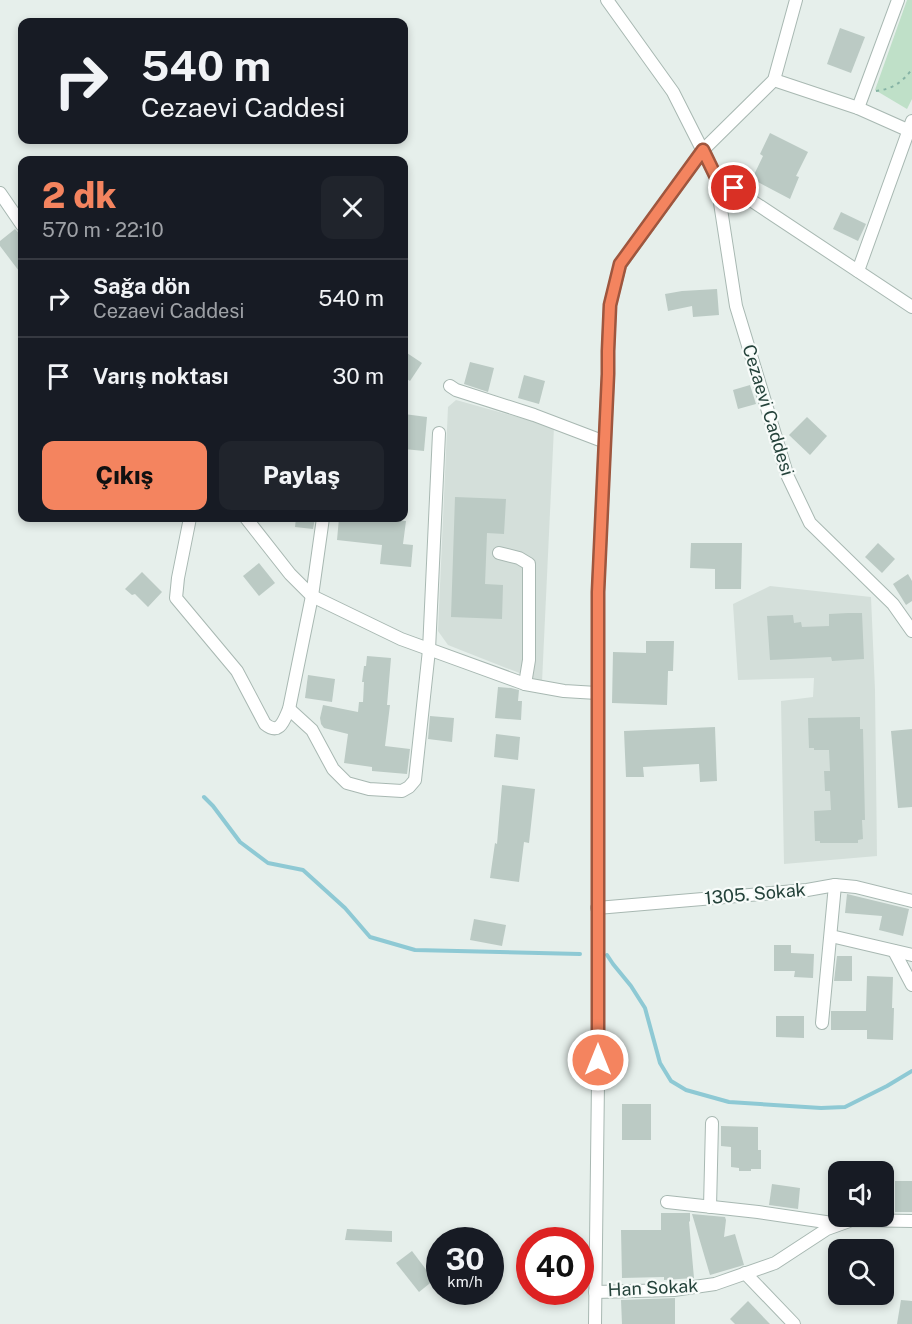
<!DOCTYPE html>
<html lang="tr">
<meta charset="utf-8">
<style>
body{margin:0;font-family:"Public Sans",sans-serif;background:#20242c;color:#f1f3f6;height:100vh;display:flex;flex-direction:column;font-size:22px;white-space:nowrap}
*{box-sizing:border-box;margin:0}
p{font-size:20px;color:#9ea1a6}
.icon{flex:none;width:33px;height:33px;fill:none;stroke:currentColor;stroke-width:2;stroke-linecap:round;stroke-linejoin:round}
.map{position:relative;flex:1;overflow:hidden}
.drawer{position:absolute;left:18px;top:156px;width:390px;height:366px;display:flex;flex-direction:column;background:#171b24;border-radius:12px;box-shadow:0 3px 9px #0003}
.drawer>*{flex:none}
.banner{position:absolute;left:18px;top:18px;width:390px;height:126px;border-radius:12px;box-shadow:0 3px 9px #0003;background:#171b24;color:#f1f3f6;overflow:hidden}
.tools{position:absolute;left:828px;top:1161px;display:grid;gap:12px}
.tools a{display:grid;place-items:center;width:66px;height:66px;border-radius:12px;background:#171b24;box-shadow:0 3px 9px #0003;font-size:30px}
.speed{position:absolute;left:426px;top:1227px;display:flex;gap:12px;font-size:30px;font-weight:700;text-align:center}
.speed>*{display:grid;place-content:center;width:78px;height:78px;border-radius:50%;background:#171b24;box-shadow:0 3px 9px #0003;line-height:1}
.speed small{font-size:15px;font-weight:400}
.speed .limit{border:9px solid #d22;background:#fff;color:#111}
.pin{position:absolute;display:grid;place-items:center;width:51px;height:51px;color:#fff;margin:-26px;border:3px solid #fff;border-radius:50%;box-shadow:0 2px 6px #0007}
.me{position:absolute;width:66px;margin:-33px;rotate:0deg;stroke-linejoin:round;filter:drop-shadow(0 0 4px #0008)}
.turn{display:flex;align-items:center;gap:21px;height:126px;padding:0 24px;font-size:27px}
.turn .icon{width:78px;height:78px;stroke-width:2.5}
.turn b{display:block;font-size:42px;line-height:51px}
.round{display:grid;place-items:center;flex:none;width:63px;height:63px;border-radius:12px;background:#20242c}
.summary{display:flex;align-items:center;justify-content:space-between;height:102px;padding:0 24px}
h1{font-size:36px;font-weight:800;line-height:45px;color:#f4845f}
.action{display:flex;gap:12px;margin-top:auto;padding:12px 24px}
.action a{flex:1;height:69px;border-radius:12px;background:#f4845f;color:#111;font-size:24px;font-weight:800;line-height:69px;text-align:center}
.action a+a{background:#20242c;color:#f1f3f6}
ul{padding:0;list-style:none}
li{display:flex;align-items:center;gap:18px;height:78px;padding:0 24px;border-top:2px solid #363941}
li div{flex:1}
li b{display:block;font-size:22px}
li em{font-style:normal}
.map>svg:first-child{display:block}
.built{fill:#d4dfda}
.green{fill:#bfe0c8}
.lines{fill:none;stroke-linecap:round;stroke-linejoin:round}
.stream{stroke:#8ec9d4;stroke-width:4}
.building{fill:#bbcac4}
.minor-casing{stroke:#a8b8b2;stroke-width:14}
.path{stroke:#86b3a5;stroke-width:2;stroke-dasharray:3 4.5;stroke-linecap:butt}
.minor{stroke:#fff;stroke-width:12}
.route-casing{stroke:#9f563e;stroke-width:15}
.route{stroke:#f4845f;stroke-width:10}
.labels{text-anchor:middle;stroke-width:4.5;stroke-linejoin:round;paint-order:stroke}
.street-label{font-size:18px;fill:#24423a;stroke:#f7fbf9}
</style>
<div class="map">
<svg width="912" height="1324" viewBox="0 0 912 1324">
<rect width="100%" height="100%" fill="#e6efeb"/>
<!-- built -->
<g class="built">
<polygon points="456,400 554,427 542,682 448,645 438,631 448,407"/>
<polygon points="770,586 871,597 875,690 877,856 784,864 781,701 813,697 814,678 738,680 733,604"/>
</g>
<!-- green -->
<polygon class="green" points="907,0 912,0 912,99 907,109 875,90"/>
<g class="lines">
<!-- stream -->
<g class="stream">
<polyline points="204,797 213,806 240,842 268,863 303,870 345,908 370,937 415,950 580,954"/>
<polyline points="607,955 613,964 631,986 645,1008 660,1063 671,1081 686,1090 729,1102 821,1108 845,1107 887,1086 912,1071"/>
</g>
</g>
<!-- building -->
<g class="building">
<polygon points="840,28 865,37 851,73 827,64"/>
<polygon points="770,133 808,152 796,176 799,177 790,199 752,179 763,156 760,154"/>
<polygon points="841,212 866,224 858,241 833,229"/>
<polygon points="15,229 18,232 22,233 22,275 0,246 0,241"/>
<polygon points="717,289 719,315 693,317 692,306 668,311 665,294 682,291"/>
<polygon points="404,351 422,363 410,381 404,377"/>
<polygon points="470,362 494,368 488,392 464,384"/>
<polygon points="524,375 545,381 539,404 518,398"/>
<polygon points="750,385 756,404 738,409 733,390"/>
<polygon points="404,414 427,417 424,451 404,449"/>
<polygon points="807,417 827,436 810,455 789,435"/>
<polygon points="455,497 506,499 504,534 487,533 485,584 503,585 502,619 451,617"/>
<polygon points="296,518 315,518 313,529 295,527"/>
<polygon points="339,518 368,518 406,521 403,544 413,545 411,567 380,564 382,545 337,540"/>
<polygon points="691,543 742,543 741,589 715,589 715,569 690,568"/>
<polygon points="878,543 895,559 882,573 865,557"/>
<polygon points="259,563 275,583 259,596 243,576"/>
<polygon points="142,572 162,592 148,607 135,594 132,595 125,589"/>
<polygon points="908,574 912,581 912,601 906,605 893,584"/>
<polygon points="848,613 862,613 864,659 832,661 831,657 770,660 767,616 793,615 794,623 801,622 802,627 829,626 829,614"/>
<polygon points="646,641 674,641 673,671 668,671 667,705 612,703 613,652 646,653"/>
<polygon points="367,656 391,658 387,705 390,705 385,746 410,749 407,774 372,771 372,767 344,763 348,734 324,728 321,724 320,718 323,705 358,712 359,702 363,702 364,682 362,682 364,666 366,666"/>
<polygon points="308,675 335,679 332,702 305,698"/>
<polygon points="498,687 511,688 519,690 518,701 522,701 521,720 495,718"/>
<polygon points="430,716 454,718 452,742 428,739"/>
<polygon points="860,717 860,729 863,729 865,820 862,820 863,839 858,840 858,843 820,843 820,841 815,841 814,811 831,810 830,791 825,791 824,771 830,771 829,750 814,750 814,748 809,748 808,718"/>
<polygon points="715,727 717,781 700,782 699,764 643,767 644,777 626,777 624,731"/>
<polygon points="912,729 912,807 898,808 891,731"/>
<polygon points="496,734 520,737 518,760 494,757"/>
<polygon points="502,785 535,789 529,843 524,842 519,882 490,878 495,843 497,844"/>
<polygon points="847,894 909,909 903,936 879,930 882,916 845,913"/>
<polygon points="474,919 506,925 502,946 470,940"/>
<polygon points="774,945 791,945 791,953 814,954 813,978 794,977 795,971 774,971"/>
<polygon points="837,956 852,956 852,981 834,981"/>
<polygon points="867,976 893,977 892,1008 894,1008 893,1040 867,1039 867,1030 831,1030 831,1011 866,1011"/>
<polygon points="776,1016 804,1016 804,1038 776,1037"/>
<rect x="622" y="1104" width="29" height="36"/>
<polygon points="721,1126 758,1127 758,1150 761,1150 761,1169 751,1169 751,1171 739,1171 739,1168 731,1167 731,1147 721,1146"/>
<rect x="895" y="1181" width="17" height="31"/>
<polygon points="772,1184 800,1188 798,1209 769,1205"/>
<polygon points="661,1213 690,1213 690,1221 689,1222 694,1278 664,1280 664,1277 622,1278 621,1230 661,1230"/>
<polygon points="692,1214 725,1217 726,1220 724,1237 735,1234 744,1265 710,1275"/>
<polygon points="347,1229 392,1231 392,1242 345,1240"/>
<polygon points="412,1251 434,1280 419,1292 396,1263"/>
<polygon points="675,1298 675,1324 622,1324 621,1300"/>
<polygon points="901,1300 912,1301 912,1324 897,1324"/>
<polygon points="748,1301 770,1324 735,1324 730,1319"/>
</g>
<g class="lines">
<defs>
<g id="minor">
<polyline points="607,0 673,92 716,177 736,306 788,477 810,523 893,604 912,631"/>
<polyline points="774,80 858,108 912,132"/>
<polyline points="858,108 898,0"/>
<polyline points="716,177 912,307"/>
<polyline points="0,193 22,225"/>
<polyline points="858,271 912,121"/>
<polyline points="450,386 456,390 534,415 605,442"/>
<path d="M190,518L178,578L176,598L237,671L265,724C280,736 284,720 289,709L312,596L323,518"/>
<polyline points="246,518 290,574 312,596 401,639 525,684 564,691 597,693"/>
<polyline points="499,553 519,558 529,564 529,660 525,684"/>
<polyline points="289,709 312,730 333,769 347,783 369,789 402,791 409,787 415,780 429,650 439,433"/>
<polyline points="597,908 807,890 835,885 856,887 912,901"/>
<polyline points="831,936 912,955"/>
<polyline points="894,951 912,985"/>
<polyline points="822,1023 835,885"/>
<polyline points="667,1202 758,1212 839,1224"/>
<polyline points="710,1207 712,1123"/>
<polyline points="745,1273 794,1324"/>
<polyline points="595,1292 674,1290 715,1284 775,1263 827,1229 852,1220 912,1221"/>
<polyline points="595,1324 598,1082 598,592 608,374 608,351 610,305 620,265 703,150 774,80 796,0"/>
</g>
</defs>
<!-- minor casing -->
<use href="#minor" class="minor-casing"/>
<!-- path -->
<path class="path" d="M876,91C892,89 902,83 912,69"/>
<!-- minor -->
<use href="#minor" class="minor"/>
</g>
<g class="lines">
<defs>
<polyline id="route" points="598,1060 598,592 608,374 608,351 610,305 620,264 703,150 716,177 734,188"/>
</defs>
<!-- route casing -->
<use href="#route" class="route-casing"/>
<!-- route -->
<use href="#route" class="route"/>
</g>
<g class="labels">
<!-- street labels -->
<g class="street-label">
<text transform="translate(768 410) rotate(73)" y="6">Cezaevi Caddesi</text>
<text transform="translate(755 894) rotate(-5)" y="6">1305. Sokak</text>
<text transform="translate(653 1288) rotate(-3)" y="6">Han Sokak</text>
</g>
</g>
</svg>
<div class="tools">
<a><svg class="icon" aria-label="sound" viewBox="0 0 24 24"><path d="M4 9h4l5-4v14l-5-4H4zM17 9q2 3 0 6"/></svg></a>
<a><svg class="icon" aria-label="search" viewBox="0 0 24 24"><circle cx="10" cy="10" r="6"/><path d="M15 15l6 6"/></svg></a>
</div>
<div class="speed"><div>30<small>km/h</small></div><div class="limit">40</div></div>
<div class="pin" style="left:734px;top:188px;background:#d93025"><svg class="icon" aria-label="arrive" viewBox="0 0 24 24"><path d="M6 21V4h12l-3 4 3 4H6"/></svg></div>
<svg class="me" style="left:598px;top:1060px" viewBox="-20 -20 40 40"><circle r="17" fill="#f4845f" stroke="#fff" stroke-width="3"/><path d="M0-11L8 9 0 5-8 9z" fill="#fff"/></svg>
<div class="banner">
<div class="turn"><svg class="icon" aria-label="right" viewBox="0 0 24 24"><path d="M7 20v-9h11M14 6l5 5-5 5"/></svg><div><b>540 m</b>Cezaevi Caddesi</div></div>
</div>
<section class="drawer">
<div class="summary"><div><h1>2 dk</h1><p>570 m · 22:10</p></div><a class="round"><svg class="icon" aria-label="close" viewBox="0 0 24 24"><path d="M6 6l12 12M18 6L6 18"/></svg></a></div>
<ul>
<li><svg class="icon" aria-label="right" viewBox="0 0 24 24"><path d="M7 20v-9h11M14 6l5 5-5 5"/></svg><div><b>Sağa dön</b><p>Cezaevi Caddesi</p></div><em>540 m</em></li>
<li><svg class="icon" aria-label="arrive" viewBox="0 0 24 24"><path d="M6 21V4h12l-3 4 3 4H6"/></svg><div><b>Varış noktası</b></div><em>30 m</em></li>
</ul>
<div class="action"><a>Çıkış</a><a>Paylaş</a></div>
</section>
</div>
